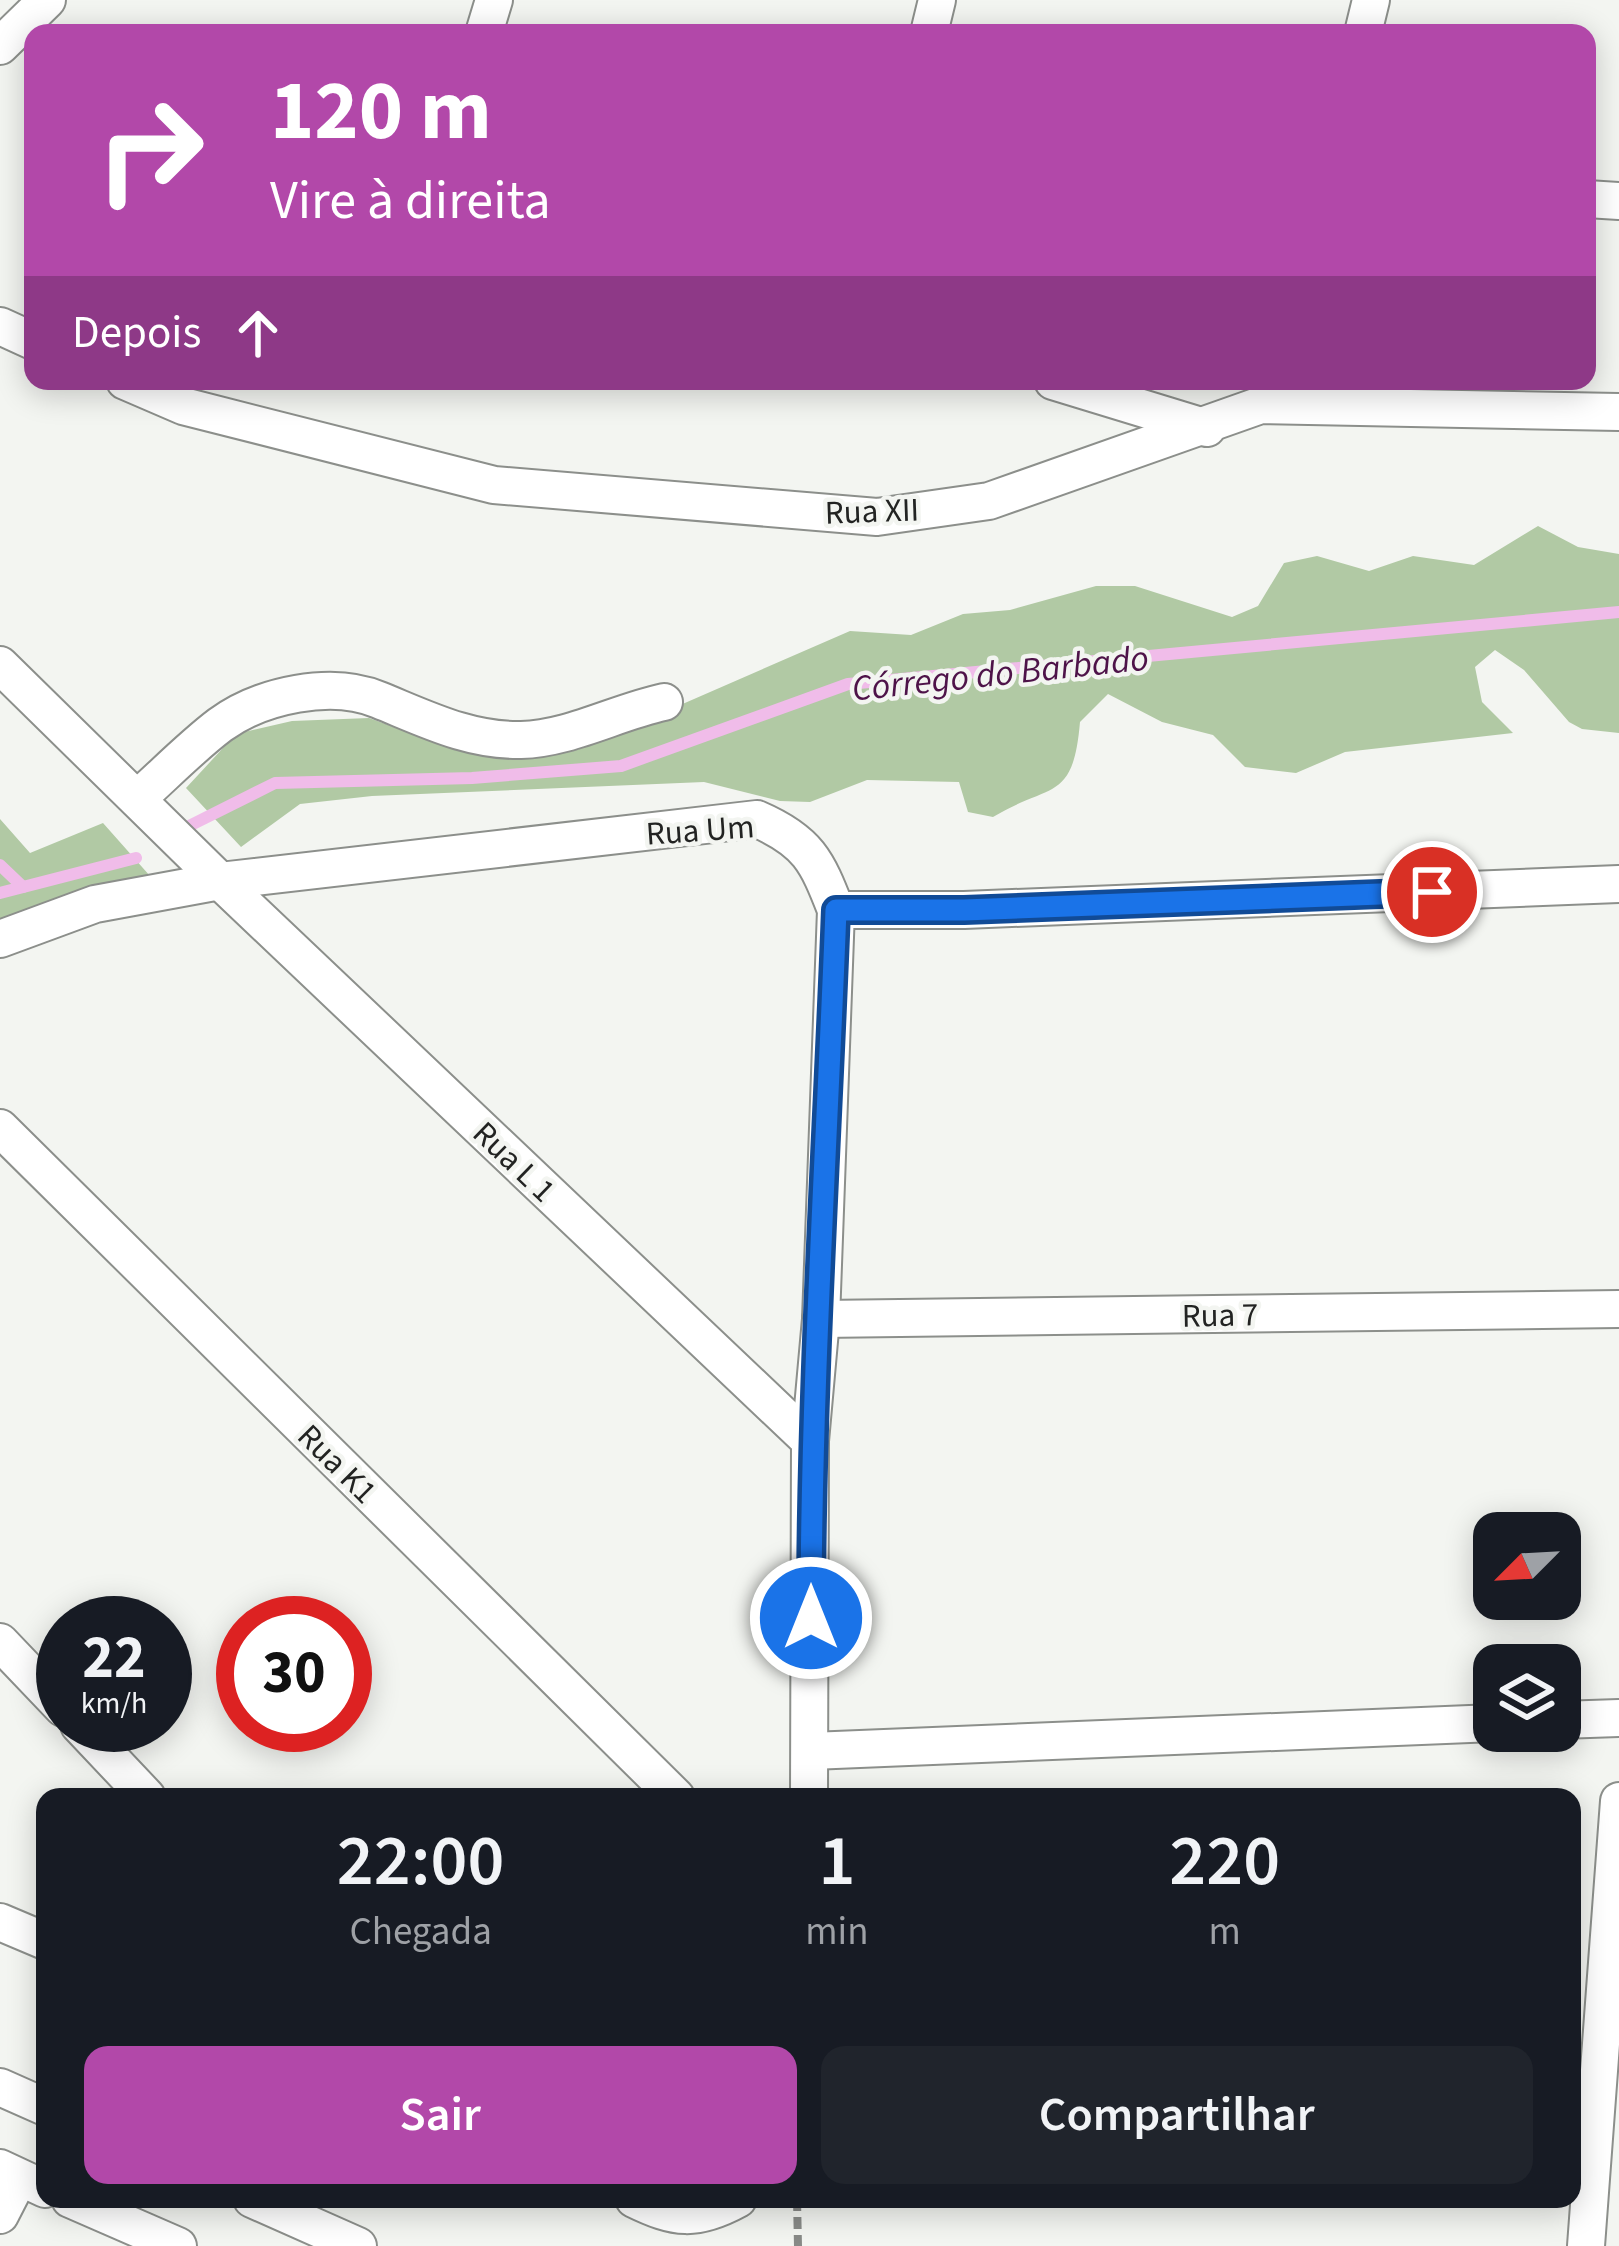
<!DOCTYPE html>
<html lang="pt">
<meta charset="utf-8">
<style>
body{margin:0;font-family:"Source Sans 3",sans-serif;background:#20242c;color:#f1f3f6;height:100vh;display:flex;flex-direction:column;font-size:45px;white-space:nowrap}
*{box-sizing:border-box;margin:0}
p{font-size:39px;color:#9ea1a6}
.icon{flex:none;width:66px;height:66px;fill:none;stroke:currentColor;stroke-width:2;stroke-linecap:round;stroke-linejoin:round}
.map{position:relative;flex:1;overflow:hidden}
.drawer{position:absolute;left:36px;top:1788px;width:1545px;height:420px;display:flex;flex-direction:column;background:#171b24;border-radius:24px;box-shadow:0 6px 30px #0003}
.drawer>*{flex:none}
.guide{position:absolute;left:24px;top:24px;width:1572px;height:366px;border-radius:24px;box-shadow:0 6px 30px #0003;background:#b248a9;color:#fff;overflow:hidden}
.needle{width:78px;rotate:246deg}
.tools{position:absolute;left:1473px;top:1512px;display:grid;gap:24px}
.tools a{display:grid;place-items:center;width:108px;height:108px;border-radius:24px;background:#171b24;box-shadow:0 6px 30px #0003;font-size:60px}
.speed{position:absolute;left:36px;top:1596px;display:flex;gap:24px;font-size:60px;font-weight:700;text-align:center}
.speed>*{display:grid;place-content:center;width:156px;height:156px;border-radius:50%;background:#171b24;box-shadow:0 6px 30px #0003;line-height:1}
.speed small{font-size:30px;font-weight:400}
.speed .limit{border:18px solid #d22;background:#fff;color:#111}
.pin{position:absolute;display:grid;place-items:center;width:102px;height:102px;color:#fff;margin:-51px;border:6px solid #fff;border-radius:50%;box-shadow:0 3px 12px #0007}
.me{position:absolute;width:132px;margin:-66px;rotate:0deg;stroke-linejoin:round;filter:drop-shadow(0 0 9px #0008)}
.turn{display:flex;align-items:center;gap:42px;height:252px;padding:0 48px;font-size:54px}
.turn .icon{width:156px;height:156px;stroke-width:2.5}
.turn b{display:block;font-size:84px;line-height:102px}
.then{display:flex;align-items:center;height:114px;padding:0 48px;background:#0003;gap:24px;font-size:45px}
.eta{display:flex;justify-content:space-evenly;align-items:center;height:204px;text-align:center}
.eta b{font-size:72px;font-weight:600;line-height:84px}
.cta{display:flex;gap:24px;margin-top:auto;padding:24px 48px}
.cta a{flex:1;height:138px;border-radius:24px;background:#b248a9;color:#fff;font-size:48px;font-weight:600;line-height:138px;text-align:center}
.cta a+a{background:#20242c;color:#f1f3f6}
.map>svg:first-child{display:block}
.green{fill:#b1c9a4}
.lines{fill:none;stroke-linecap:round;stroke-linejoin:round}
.stream{stroke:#f0bce9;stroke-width:12}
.street-casing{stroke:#8c8f8b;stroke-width:40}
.path{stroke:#888a87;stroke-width:8;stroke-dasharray:12 6;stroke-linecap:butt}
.street{stroke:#fff;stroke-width:36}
.route-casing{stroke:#114b97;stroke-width:30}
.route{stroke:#1a73e8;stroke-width:21}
.labels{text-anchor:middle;stroke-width:9;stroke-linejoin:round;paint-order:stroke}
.street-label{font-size:33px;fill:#222322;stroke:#f3f5f1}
.water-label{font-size:36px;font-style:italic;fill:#4e1349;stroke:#f3f5f1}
</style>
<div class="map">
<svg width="1619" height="2246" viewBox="0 0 1619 2246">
<rect width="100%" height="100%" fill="#f3f5f1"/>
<!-- green -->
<g class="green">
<path d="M1538,526L1578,547L1619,554V733L1582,729L1569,722L1524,670L1495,650L1475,667L1482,702L1513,733L1345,752L1296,773L1245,767L1213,735L1162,722L1108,694L1080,722C1073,803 1051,782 993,817L968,812L959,782L867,780L810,802L780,801L704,782L372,796L300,804L241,847L186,788L236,734L292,721L369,718L449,747L577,750L850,631L911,635L963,614L1010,610L1096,586H1135L1232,617L1258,606L1284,563L1317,556L1369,571L1413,556L1474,565Z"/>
<polygon points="0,819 30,853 103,823 150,876 0,920"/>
</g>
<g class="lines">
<!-- stream -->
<g class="stream">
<polyline points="187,827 275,783 472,778 621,766 848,684 1619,612"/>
<polyline points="0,865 23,887"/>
<polyline points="0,893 136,858"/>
</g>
<defs>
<g id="street">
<polyline points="484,33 494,0"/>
<polyline points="929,33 937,0"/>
<polyline points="1363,33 1371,0"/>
<polyline points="0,46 47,0"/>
<polyline points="1587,199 1619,201"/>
<polyline points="0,326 33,341"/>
<polyline points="125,381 183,406 494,485 877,517 989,501 1261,405 1619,412"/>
<polyline points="1053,381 1207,428"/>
<polyline points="0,665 220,881 810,1441"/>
<path d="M137,799C164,775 191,747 220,725C261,695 332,680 379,700C426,719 469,741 521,740C569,739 617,712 664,702"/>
<polyline points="836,910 964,910 1619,884"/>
<path d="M0,939L95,904L220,881L757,819C808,841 817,861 836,910L821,1319L810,1441L809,1797"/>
<polyline points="0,1128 676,1797"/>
<polyline points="821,1319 1619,1309"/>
<polyline points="0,1642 63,1708"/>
<polyline points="1560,1720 1619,1718"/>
<polyline points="79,1725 147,1797"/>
<polyline points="811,1751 1494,1723"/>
<polyline points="0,1922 45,1941"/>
<polyline points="0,2087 45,2107"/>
<polyline points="0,2168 45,2189"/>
<polyline points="70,2199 178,2246"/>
<polyline points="252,2199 358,2246"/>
<path d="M634,2199C675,2219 696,2222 738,2199"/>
<polyline points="0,2215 19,2178"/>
<polyline points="1586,2246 1619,1801"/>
</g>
</defs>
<!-- street casing -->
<use href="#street" class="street-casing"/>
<!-- path -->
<polyline class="path" points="797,2199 798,2246"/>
<!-- street -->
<use href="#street" class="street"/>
</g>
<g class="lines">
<defs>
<path id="route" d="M811,1618C811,1382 827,1146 836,910H964L1432,892"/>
</defs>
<!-- route casing -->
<use href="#route" class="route-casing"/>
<!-- route -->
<use href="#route" class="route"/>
</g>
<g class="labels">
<!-- street labels -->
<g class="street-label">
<text transform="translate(872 510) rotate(-2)" y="12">Rua XII</text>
<text transform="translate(700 829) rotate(-4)" y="12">Rua Um</text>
<text transform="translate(515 1161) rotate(44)" y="12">Rua L 1</text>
<text transform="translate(1220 1314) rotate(-1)" y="12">Rua 7</text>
<text transform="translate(338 1463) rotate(45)" y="12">Rua K1</text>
</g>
<!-- water labels -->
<g class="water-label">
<text transform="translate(1000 672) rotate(-6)" y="13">Córrego do Barbado</text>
</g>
</g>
</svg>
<div class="tools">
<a><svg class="needle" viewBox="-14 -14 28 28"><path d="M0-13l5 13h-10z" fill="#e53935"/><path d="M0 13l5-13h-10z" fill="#9ea1a6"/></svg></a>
<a><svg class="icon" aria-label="layers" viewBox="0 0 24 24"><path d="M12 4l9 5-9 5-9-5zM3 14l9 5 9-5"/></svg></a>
</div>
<div class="speed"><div>22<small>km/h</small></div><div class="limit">30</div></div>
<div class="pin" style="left:1432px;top:892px;background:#d93025"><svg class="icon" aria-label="arrive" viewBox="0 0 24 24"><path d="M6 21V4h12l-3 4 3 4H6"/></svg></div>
<svg class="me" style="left:811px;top:1618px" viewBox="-20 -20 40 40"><circle r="17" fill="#1a73e8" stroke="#fff" stroke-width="3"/><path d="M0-11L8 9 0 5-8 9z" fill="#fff"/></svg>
<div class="guide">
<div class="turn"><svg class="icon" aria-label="right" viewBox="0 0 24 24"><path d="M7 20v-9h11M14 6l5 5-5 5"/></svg><div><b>120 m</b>Vire à direita</div></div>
<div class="then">Depois<svg class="icon" aria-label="ahead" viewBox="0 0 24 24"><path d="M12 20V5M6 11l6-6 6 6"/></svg></div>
</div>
<section class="drawer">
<div class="eta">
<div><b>22:00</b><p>Chegada</p></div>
<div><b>1</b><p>min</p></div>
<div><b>220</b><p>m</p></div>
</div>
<div class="cta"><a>Sair</a><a>Compartilhar</a></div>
</section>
</div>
